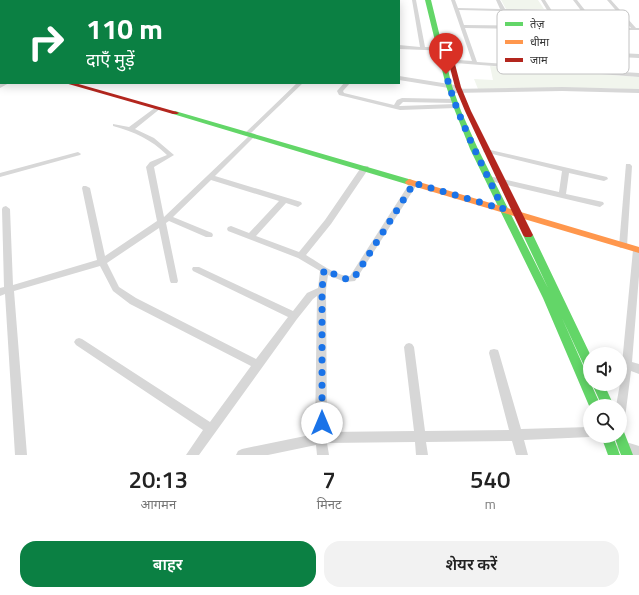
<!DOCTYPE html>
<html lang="hi">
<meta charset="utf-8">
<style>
body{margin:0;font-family:"Titillium Web","Noto Sans Devanagari",sans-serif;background:#f2f2f2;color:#222;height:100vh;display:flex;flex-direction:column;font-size:15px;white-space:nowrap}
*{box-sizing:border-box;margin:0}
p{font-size:13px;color:#767676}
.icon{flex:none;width:22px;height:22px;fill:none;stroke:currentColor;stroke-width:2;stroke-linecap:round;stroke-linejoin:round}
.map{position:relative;height:455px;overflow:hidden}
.side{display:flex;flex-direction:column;background:#fff;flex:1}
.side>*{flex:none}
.hud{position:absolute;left:0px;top:0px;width:400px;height:84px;box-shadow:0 2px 10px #0003;background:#0b8043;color:#fff;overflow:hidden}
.fabs{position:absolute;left:583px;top:347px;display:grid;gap:8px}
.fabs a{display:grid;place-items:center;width:44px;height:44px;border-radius:50%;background:#fff;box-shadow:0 2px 10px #0003;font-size:20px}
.pin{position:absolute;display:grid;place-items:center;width:34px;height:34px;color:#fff;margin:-41px -17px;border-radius:50% 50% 50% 0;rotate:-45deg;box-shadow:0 0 4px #0007}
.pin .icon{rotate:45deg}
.me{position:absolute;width:44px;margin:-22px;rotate:0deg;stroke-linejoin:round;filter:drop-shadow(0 0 3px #0008)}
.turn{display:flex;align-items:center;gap:14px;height:84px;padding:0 20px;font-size:18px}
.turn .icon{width:52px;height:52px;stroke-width:2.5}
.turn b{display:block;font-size:28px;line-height:34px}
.eta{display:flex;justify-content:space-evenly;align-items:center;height:68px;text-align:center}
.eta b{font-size:24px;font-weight:600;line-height:28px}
.button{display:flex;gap:8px;margin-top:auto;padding:8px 20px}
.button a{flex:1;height:46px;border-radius:16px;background:#0b8043;color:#fff;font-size:16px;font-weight:600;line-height:46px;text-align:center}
.button a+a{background:#f2f2f2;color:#222}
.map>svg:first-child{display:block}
.green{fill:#f1f5ed}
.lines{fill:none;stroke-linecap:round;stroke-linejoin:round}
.street{fill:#d7d7d7;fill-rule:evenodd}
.fast{fill:#63d668;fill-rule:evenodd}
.slow{fill:#ff974d;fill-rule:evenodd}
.jam{fill:#b3261e;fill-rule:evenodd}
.route{stroke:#1a73e8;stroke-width:7;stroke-dasharray:0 12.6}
.key{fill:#fff;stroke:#c2c2c2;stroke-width:1}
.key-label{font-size:11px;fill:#333}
</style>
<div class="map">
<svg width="639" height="455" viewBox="0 0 639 455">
<rect width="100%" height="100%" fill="#fff"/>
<!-- green -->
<g class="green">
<polygon points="501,0 538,0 544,9 506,9"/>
<polygon points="490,66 639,77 639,90 608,88 478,89 474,79 493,80"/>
</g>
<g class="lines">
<!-- street -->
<g class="street">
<rect x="28" y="0" width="5" height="1"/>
<polygon points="127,0 132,0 127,1"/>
<polygon points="154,0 159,0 154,1"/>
<polygon points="197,0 202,0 197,1"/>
<polygon points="240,0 245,0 240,1"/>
<rect x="277" y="0" width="4" height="1"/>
<rect x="323" y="0" width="4" height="1"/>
<rect x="363" y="0" width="4" height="1"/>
<polygon points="412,0 416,0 425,47 448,48 451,50 450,51 399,49 399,45 420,47"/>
<path d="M451,0H455L458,8L500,9L496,0H500L505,9L547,10L541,0H545L578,52L613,53L573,0H577L599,28H631L607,0H611L636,28H639V30H601L619,53L639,54V58L580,55L590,70L639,73V77L442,62L441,61L444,59L472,61ZM459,10L549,12L557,26L464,25ZM465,28L518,29L537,66L477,62ZM523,29H559L584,69L543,66Z"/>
<polygon points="399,76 455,85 458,87 455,89 399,80"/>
<polygon points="2,83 9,83 0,88 0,84"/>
<path d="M297,83H303L251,133L255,134L256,135L215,176L301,202L302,204L298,207L286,203L256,236L299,252L325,220L362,166H368L369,168L331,224L306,255C318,262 336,276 350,276L411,181H414L418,183L355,281L345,282L328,275L326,290L327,432L414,431L404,347L406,344L409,343L412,344L414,347L425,431L509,430L489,353L490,350L494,349L498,350L499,353L521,429L590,427V436H594L590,437L524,440L528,455H516L512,441L426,442L428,455H416L415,442L327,443L329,455H317L316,445L268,455H236L238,451L242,449L315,434L317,296L313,299L297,319L199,455H186L203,430L76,345L74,342L76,339L79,338L82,339L210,422L251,366L130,304L113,291L100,266L14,291L27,455H15L5,294L0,296V288L4,287L2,209L3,207L6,206L10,209L13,285L97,260L82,188L83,186H86L90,188L105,256L157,221L146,167L150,162L167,155C151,139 134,132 113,126V124L129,127L156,107H160L161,108L135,129L154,138L174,155L154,167L164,217L249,136L245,135L244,134ZM211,180L279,201L249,233L231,226L228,227L227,229L228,231L298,258L320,271L318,288L307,293L293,311L199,267H193L192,269L193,271L288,317L256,359L136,298L119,287L107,263L159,228L170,281L171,283H177L178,281L166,223L169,221L206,237H212L213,235L212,233L173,217Z"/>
<polygon points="344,83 350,83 343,91 344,93 394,105 397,100 402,98 454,99 457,101 454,103 403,102 399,106 400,106 456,104 459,106 456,108 400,110 339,95 337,91"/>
<polygon points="562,87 639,89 639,93 562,91 451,93 448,91 451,89"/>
<polygon points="486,149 607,177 608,179 604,181 569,173 566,194 603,202 604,204 600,207 486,180 485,178 486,176 489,176 559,192 562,171 484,152 483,151"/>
<polygon points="78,152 81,154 80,155 0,177 0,173"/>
<polygon points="626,164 630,164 632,166 627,246 626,248 620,248 619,246"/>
<polygon points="637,247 639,248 639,276 632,362 639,364 639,374 631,371 625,418 624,422 620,423 620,406 616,406 620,384 633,250 634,248"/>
<polygon points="623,441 639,446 639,455 630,455 619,451 617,447 619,443"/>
</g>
<!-- fast -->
<g class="fast">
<polygon points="425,0 431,0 452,86 461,111 478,149 548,288 523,235 528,232 533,235 590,354 590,371 586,370 562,318 590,381 590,384 591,384 601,406 590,406 590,408 543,298 470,149 455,111 446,86"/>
<polygon points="175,111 412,180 413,182 409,185 406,184 173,114 171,113"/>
<polygon points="592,384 604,384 614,406 602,406"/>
<polygon points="620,430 624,432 633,455 621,455 614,436 620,436"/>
<polygon points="601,436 613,436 620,455 608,455"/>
</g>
<!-- slow -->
<g class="slow">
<rect x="0" y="62" width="1" height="4"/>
<polygon points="409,179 639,247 639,253 406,184 405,182"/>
</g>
<!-- jam -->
<g class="jam">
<polygon points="447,43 450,45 461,87 471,111 533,235 531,237 525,237 523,235 465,111 455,87 444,45"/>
<polygon points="65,83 75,83 177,112 179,113 177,114 173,114"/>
</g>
</g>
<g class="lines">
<!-- route -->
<path class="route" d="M322,423V290L324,270L346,279L354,278L414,183L503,209C483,165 458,121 446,74"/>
</g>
<!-- legend -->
<rect x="497" y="10" width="132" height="64" rx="6" class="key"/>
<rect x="505" y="22" width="18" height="4" fill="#63d668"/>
<rect x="505" y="40" width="18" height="4" fill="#ff974d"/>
<rect x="505" y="58" width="18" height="4" fill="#b3261e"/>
<g class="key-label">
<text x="530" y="28">तेज़</text>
<text x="530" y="46">धीमा</text>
<text x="530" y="64">जाम</text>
</g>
</svg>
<div class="fabs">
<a><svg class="icon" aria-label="sound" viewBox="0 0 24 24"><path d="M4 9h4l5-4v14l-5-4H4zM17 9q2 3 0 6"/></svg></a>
<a><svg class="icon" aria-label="search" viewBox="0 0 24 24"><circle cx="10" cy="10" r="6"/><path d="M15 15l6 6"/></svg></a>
</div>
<div class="pin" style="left:446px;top:74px;background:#d93025"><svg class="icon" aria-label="arrive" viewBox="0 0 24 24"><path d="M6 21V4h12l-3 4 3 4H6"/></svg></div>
<svg class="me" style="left:322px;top:423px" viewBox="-20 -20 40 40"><circle r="19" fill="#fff"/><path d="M0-13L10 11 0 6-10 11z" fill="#1a73e8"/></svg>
<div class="hud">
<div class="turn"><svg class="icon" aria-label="right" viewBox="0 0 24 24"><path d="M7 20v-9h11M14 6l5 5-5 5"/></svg><div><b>110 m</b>दाएँ मुड़ें</div></div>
</div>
</div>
<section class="side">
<div class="eta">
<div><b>20:13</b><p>आगमन</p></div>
<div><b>7</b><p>मिनट</p></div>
<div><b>540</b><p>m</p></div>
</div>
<div class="button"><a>बाहर</a><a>शेयर करें</a></div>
</section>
